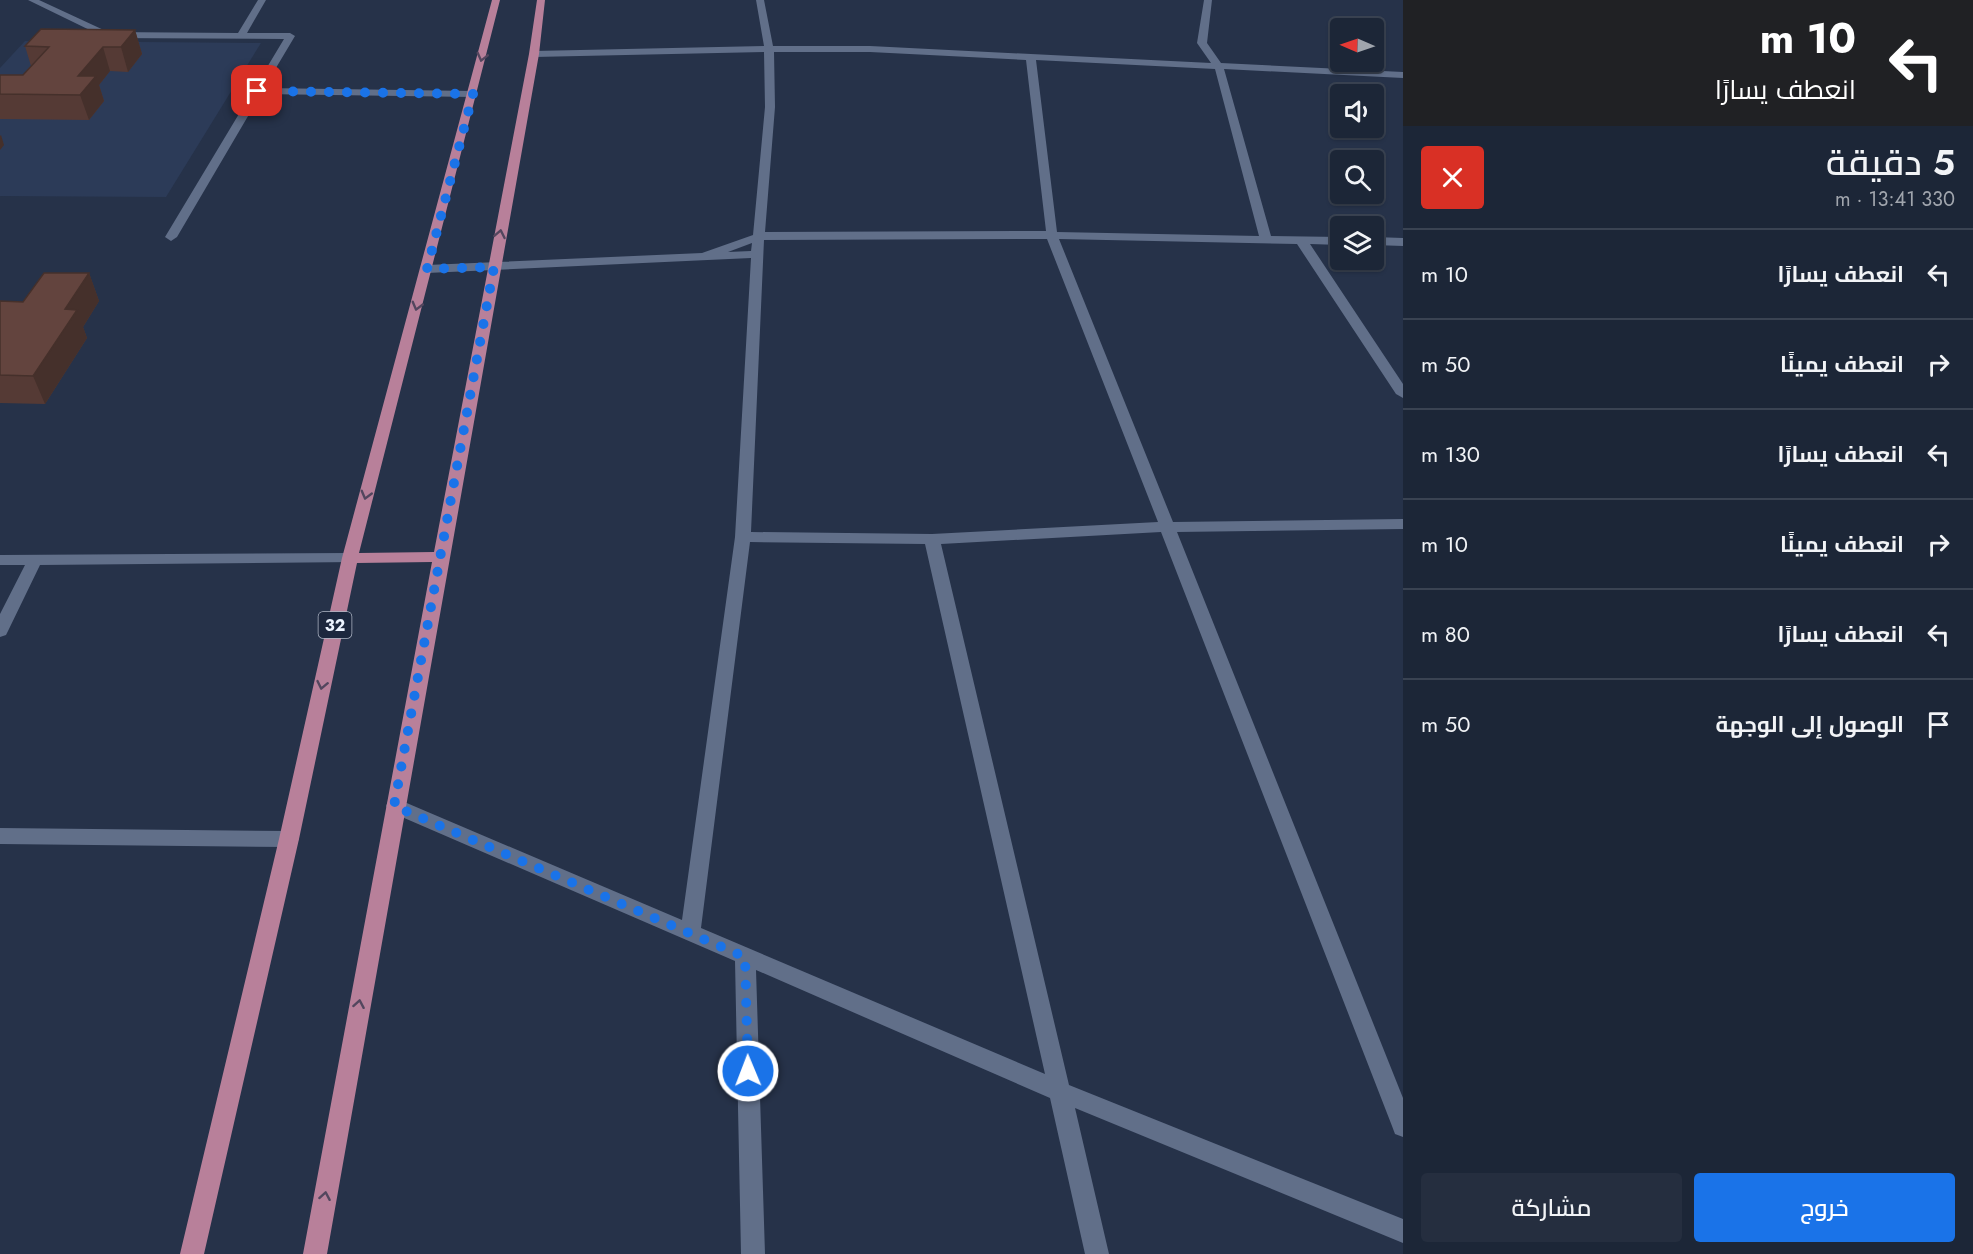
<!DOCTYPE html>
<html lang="ar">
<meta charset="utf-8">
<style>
body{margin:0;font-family:Jost,Cairo,sans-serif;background:#252e3f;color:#f1f3f6;direction:rtl;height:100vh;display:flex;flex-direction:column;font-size:22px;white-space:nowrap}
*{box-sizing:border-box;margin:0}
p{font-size:20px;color:#a0a5ad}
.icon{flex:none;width:33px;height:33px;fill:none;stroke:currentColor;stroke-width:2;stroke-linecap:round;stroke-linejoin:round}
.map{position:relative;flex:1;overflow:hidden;direction:ltr}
.details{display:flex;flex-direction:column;background:#1c2637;width:570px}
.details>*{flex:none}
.banner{background:#202124;color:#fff;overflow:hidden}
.needle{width:39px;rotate:272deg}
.buttons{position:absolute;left:1330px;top:18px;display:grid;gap:12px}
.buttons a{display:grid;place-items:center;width:54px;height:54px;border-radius:6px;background:#1c2637;box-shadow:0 2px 4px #0004,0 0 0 2px #3a4352;font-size:30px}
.pin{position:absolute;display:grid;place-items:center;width:51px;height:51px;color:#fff;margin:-26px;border-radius:12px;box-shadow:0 3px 9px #0006}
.me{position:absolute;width:66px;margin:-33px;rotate:359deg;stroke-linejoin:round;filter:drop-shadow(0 0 4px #0008)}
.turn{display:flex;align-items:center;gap:21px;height:126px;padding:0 18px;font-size:27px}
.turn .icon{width:78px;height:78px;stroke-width:2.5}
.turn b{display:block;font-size:42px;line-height:51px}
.round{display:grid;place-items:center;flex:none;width:63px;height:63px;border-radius:6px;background:#252e3f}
.overview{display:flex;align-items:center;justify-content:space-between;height:102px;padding:0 18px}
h1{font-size:36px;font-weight:600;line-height:45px}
.button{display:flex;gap:12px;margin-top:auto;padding:12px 18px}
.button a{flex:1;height:69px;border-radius:6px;background:#1a73e8;color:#fff;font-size:24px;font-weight:600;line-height:69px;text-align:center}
.button a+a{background:#252e3f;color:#f1f3f6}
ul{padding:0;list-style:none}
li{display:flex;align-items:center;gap:18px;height:90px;padding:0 18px;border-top:2px solid #3a4352}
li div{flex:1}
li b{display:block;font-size:22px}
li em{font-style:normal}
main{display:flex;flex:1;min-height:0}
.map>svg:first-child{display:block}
.built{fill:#2c3b58}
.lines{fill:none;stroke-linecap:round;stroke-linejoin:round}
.minor{fill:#616f89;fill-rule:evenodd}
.primary{fill:#b8809a;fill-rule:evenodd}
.wall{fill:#553a35}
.shaded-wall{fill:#45302b}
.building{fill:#63443e;stroke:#45302b;stroke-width:1.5}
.oneway{stroke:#53465e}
.route{stroke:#1a73e8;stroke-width:10;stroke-dasharray:0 18}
.labels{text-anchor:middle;stroke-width:5;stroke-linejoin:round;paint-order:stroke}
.shield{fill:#1c273e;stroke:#aeb6c5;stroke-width:1.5}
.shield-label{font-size:16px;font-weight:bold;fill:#ecf3ff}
</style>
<main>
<section class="details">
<div class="banner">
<div class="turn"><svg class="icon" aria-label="left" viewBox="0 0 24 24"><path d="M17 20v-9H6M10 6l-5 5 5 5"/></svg><div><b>10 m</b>انعطف يسارًا</div></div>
</div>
<div class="overview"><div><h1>5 دقيقة</h1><p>330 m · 13:41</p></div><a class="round" style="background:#d93025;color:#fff"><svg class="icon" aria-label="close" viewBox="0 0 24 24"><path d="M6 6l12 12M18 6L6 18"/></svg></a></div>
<ul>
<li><svg class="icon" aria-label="left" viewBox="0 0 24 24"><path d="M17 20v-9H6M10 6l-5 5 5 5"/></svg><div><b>انعطف يسارًا</b></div><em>10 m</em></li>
<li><svg class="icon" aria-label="right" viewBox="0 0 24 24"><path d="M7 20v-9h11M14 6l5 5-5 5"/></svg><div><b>انعطف يمينًا</b></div><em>50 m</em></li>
<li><svg class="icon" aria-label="left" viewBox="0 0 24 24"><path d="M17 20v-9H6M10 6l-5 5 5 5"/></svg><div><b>انعطف يسارًا</b></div><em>130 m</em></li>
<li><svg class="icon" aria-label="right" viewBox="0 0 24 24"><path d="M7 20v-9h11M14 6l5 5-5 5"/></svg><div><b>انعطف يمينًا</b></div><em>10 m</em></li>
<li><svg class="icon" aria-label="left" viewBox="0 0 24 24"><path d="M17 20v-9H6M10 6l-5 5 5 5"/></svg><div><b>انعطف يسارًا</b></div><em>80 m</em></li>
<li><svg class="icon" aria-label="arrive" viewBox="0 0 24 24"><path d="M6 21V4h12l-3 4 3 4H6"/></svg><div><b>الوصول إلى الوجهة</b></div><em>50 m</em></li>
</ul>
<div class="button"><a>خروج</a><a>مشاركة</a></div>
</section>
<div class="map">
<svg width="1403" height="1254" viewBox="0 0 1403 1254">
<rect width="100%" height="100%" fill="#263249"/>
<!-- built -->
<polygon class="built" points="25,41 261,43 166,197 0,196 0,68"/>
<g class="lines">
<!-- minor -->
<g class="minor">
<polygon points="28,0 39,0 108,32 238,33 258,0 266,0 247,33 290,33 295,36 264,88 473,91 478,94 473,97 261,94 177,237 171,241 165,237 284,39 106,38"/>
<path d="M756,0H764L773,46H870L1211,63L1197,43L1204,0H1212L1207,43L1221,63L1403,72V78L1224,69L1271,236L1341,237V245L1310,244L1403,384V398L1396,394L1297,244L1059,239L1173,522L1403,519V529L1177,532L1403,1098V1137L1395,1134L1392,1126L1161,532L941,544L1069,1085L1403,1219V1243L1075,1108L1109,1254H1085L1050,1098L756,970L765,1254H741L735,961L388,811L386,806L388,801L395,799L402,801L682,920L735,537L751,258L427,273L421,269L427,265L702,253L753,235L765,107L764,52L534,57L529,54L534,51L764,46ZM774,52H870L1026,60L1046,231L765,232L775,107ZM1036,60L1215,69L1259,236L1057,232ZM1047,239L1158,522L932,534L751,532L764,240ZM752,243L751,251L728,252ZM750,542L925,544L1045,1074L701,928Z"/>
<polygon points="1374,237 1403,238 1403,246 1374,245"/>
<polygon points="350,553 356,554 358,558 356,562 40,565 8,631 6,635 0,637 0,614 25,565 0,565 0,555"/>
<polygon points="0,828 289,831 296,833 299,839 296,845 289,847 0,844"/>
</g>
<!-- primary -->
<polygon class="primary" points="492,0 500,0 359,553 434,552 529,54 537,0 545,0 539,54 327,1254 303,1254 432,562 357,563 299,839 204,1254 180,1254 279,839 342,558"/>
</g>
<!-- wall -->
<g class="wall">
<polygon points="135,30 142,54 128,72 110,71 99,85 104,101 89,120 0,119 0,75 23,75 31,66 25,46"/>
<polygon points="89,273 99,301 83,327 87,338 45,404 0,403 0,301 23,302"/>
</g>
<!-- shaded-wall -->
<g class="shaded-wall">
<polygon points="135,30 142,54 128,72 121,47"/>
<polygon points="103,47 110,71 99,85 104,101 89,120 80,95 78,76"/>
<polygon points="1,135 4,145 0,150 0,136"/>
<polygon points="89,273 99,301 83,327 87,338 45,404 33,376 65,309"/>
</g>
<!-- building -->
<g class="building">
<polygon points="41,29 135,30 121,47 103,47 78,76 96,76 80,95 0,94 0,75 23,75 49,47 25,46"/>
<polygon points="44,273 89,273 65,309 77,310 33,376 0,375 0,301 23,302"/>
</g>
<!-- one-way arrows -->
<defs><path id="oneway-chevron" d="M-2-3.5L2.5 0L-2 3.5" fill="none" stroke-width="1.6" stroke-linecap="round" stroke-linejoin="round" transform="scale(1.5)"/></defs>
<g class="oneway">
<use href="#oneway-chevron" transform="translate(482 57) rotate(104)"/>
<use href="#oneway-chevron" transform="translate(500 234) rotate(-79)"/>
<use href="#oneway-chevron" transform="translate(417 306) rotate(105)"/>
<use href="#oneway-chevron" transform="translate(366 495) rotate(105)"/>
<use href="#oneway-chevron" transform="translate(322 685) rotate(102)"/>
<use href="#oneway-chevron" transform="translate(359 1004) rotate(-80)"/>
<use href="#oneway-chevron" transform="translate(325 1196) rotate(-80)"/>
</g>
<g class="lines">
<!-- route -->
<polyline class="route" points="257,91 473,94 427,269 494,267 394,806 745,957 748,1071"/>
</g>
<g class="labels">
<!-- shield labels -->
<rect class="shield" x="318.5" y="612" width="33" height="26" rx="4.5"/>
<g class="shield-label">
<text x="335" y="631">32</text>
</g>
</g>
</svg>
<div class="buttons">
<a><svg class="needle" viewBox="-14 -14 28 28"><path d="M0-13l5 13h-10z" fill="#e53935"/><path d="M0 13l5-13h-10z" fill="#a0a5ad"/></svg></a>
<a><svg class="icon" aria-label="sound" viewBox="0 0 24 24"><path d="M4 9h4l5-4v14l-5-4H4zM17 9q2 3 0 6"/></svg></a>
<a><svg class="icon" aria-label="search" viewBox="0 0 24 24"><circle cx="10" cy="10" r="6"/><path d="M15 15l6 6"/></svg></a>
<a><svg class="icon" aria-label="layers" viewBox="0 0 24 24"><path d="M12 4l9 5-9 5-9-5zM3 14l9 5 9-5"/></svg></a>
</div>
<div class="pin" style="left:257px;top:91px;background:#d93025"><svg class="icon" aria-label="arrive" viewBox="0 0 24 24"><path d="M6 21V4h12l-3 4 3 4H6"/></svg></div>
<svg class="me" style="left:748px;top:1071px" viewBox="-20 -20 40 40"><circle r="17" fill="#1a73e8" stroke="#fff" stroke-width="3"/><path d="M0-11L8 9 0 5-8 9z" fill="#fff"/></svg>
</div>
</main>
